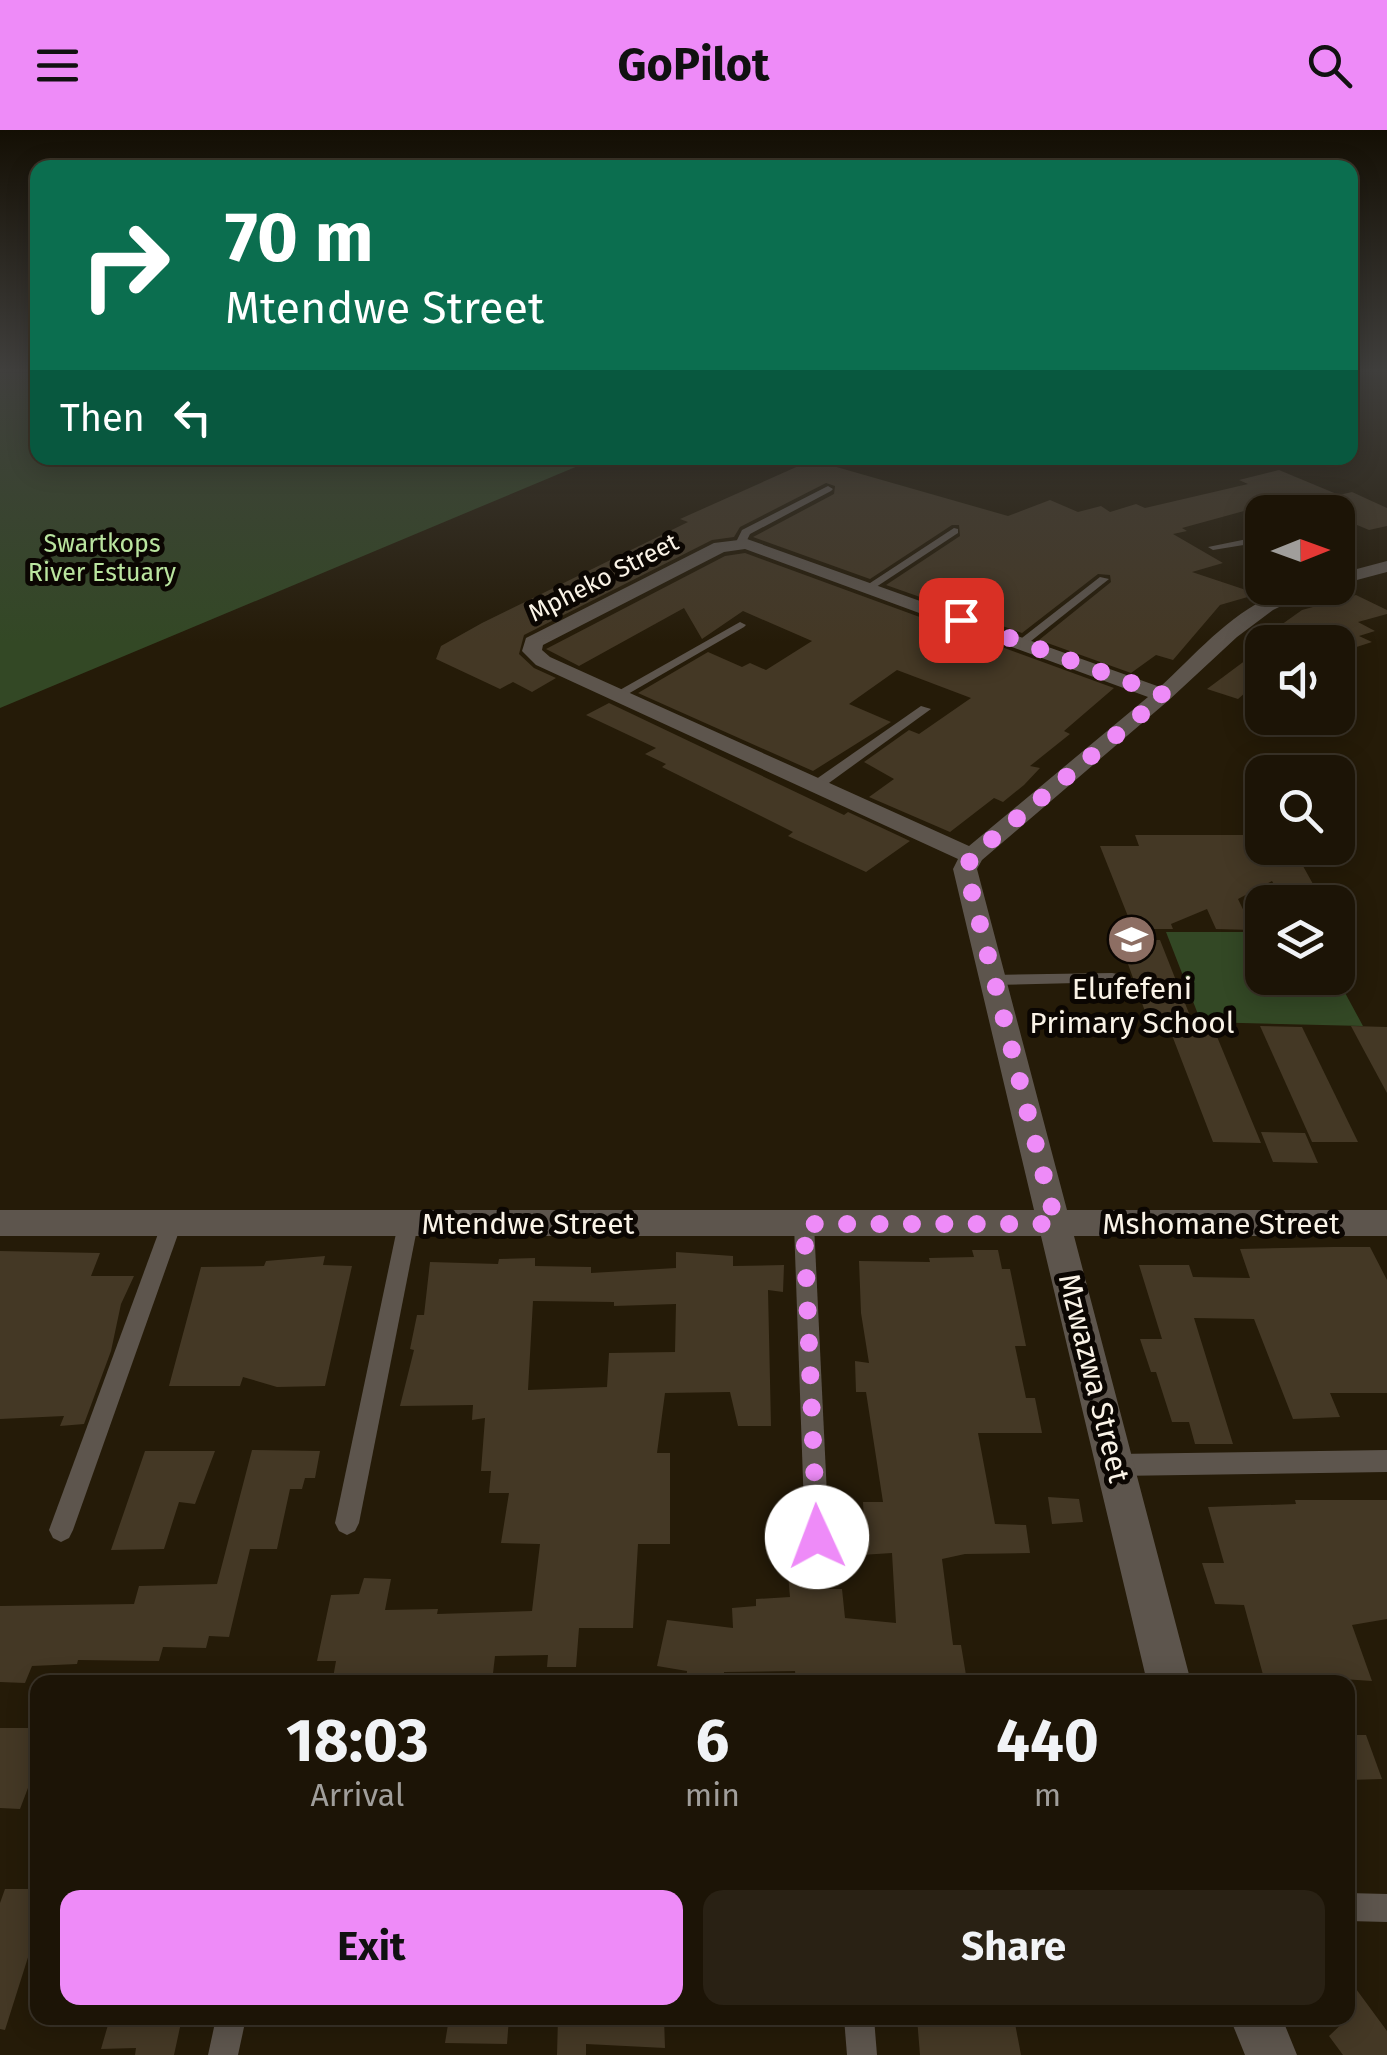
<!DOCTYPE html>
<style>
body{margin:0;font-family:"Fira Sans",sans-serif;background:#292114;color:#f1f3f6;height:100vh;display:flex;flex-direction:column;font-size:38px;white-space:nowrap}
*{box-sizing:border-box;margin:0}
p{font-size:32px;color:#a09e9b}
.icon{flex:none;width:55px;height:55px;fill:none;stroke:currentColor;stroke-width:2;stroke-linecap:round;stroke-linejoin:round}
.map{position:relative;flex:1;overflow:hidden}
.sheet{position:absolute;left:30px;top:1545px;width:1325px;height:350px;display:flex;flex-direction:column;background:#1c1406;border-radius:20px;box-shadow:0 5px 25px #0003,0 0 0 2px #3a3328}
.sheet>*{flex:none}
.top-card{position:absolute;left:30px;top:30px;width:1328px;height:305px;border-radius:20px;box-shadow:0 5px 25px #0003,0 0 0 2px #3a3328;background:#0b6e4f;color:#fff;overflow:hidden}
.needle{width:65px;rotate:89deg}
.fabs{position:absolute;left:1245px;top:365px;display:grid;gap:20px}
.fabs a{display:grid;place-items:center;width:110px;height:110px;border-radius:20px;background:#1c1406;box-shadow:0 5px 25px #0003,0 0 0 2px #3a3328;font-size:50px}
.pin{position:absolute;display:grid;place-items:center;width:85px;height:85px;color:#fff;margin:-42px;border-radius:20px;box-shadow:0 5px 15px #0006}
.me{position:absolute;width:110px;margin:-55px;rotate:358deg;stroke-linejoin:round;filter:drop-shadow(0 0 8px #0008)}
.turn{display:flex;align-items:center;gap:35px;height:210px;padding:0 30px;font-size:45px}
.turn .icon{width:130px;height:130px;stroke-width:2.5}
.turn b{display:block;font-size:70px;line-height:85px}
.then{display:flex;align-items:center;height:95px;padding:0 30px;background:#0003;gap:20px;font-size:38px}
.eta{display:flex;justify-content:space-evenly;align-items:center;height:170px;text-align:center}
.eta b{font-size:60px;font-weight:700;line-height:70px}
.cta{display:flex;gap:20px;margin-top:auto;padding:20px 30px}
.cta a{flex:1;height:115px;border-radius:20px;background:#ee8bf8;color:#111;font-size:40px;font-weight:700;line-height:115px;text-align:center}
.cta a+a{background:#292114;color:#f1f3f6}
header{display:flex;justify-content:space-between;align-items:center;height:130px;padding:0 30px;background:#ee8bf8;color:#111;font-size:45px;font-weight:700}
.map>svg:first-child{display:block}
.green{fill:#334825}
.building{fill:#443825;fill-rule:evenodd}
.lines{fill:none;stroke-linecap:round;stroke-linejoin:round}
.lane{fill:#5d554d;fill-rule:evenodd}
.street{fill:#5d554d;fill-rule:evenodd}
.route{stroke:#ee8bf8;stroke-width:18;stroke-dasharray:0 32.4}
.labels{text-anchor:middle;stroke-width:10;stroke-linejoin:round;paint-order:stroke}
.far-park-label{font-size:25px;fill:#bae59f;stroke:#0b0602}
.far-street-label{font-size:25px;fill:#faf3e7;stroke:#0b0602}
.poi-label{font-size:30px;fill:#faf3e7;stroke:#0b0602}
.street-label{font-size:30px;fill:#faf3e7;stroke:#0b0602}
</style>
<header><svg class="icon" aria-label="menu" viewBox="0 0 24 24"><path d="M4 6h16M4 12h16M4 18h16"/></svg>GoPilot<svg class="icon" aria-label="search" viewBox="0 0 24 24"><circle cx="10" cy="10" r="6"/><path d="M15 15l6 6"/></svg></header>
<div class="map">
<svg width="1387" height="1925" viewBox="0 0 1387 1925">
<rect width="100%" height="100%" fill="#251b08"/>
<!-- green -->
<g class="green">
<polygon points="0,243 37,243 38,328 597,328 0,578"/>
<polygon points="1166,802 1262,802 1262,848 1337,848 1363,896 1201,892"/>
</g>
<!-- building -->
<g class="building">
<polygon points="812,330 1008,386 1050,370 1078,382 1101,376 1110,382 1136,374 1145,378 1248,354 1239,350 1279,340 1339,365 1352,362 1387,378 1387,396 1369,400 1338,387 1338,382 1262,382 1262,390 1244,381 1182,398 1187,401 1173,404 1223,433 1192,442 1258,464 1220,475 1173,530 1156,525 1131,543 1039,510 1111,452 1110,445 1098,444 1022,503 886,455 960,406 959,395 952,395 870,449 753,407 834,364 835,356 826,353 740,397 734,407 712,410 524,505 519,524 534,538 556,548 532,562 513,552 500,559 436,529 441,516 482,493 688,392 680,389"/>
<polygon points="745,423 1114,558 1064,601 1070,604 1030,636 1040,638 1024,655 1003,672 994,668 950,702 869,667 894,649 864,632 909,600 919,604 971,568 897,540 849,574 891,592 813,641 638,563 708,522 742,537 750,533 766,540 812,511 743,481 702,509 684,478 579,536 546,519 725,426"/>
<polygon points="1356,465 1387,480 1387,484 1358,492 1375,501 1359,506 1372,512 1338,523 1338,512 1257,512 1302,480"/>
<polygon points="1262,518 1262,548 1238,569 1207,559"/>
<polygon points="609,573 844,685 848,682 910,711 866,742 788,706 793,702 662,637 666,634 645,624 656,618 586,585"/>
<polygon points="1135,705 1245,705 1251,714 1262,718 1293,718 1323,772 1284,772 1272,751 1238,769 1253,800 1216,799 1207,779 1171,794 1173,799 1133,799 1100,716 1139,716"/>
<polygon points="1119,809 1160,810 1194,896 1213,897 1261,1013 1213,1012 1165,887 1147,887"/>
<polygon points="1260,896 1302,897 1358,1012 1312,1012"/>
<polygon points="1351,896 1387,897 1387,963 1360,913"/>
<polygon points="1261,1002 1305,1003 1318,1033 1273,1032"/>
<polygon points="1333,1117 1370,1117 1387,1150 1387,1263 1330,1263 1340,1287 1293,1289 1254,1189 1194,1188 1233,1314 1195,1314 1189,1292 1172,1292 1156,1242 1151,1242 1140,1209 1162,1209 1139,1135 1189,1135 1193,1147 1250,1148 1240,1119"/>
<polygon points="972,1120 998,1120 1002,1139 1010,1139 1026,1216 1015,1216 1026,1268 1035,1268 1042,1303 978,1303 995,1394 1026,1395 1030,1423 965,1424 942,1429 953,1515 961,1515 966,1545 958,1546 960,1552 796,1552 795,1541 724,1542 724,1552 686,1552 687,1541 657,1536 667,1490 733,1498 732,1478 756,1476 756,1469 790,1467 788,1445 810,1446 812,1459 842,1459 845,1488 896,1493 892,1423 861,1425 858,1388 864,1389 863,1372 883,1372 866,1262 856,1262 855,1231 869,1233 861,1183 859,1131 930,1132 929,1128 974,1127"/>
<polygon points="0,1121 100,1123 91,1146 134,1146 121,1174 111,1221 84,1294 60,1296 64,1286 0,1289"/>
<path d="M676,1122L733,1126V1136L784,1135L783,1162L768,1160L771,1296H738L730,1262L665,1263L657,1323H670V1414H638L633,1498H579L576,1537H547L548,1525L495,1526L492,1552H350L351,1547L333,1548L336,1531H317L331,1465L359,1464L364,1448L391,1449L385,1480L438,1479L437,1484L532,1481L540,1414L501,1413L509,1363H489L491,1341H481L485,1288L472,1290L473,1275L400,1276L414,1220L410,1219L417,1185H424L430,1132L498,1134L499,1129L535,1128V1136L591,1137V1143L676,1138ZM533,1171L614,1172V1176L676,1174L675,1222L609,1223L607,1257L528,1260Z"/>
<polygon points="325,1126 323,1135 352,1136 325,1256 277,1257 243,1247 240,1256 169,1256 201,1137 264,1136 266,1131"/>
<polygon points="252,1320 320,1321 315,1348 305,1348 302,1359 290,1359 277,1419 250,1419 229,1507 209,1506 206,1518 163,1517 159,1531 78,1530 77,1534 32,1536 25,1553 0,1552 0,1476 134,1474 139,1456 217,1454"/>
<polygon points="145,1321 215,1321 195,1374 179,1372 164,1419 111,1420"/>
<polygon points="1048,1367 1079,1369 1083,1392 1052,1394"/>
<polygon points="1295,1370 1387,1370 1387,1489 1352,1495 1372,1551 1313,1547 1314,1552 1265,1552 1244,1475 1215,1474 1202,1433 1224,1433 1208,1377 1296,1374"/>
<polygon points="0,1598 38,1598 38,1650 31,1650 20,1679 0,1678"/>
<polygon points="1348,1605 1366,1605 1382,1649 1348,1650"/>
<polygon points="5,1759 38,1759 38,1821 30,1821 5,1900 0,1899 0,1773"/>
<polygon points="1348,1848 1387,1901 1387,1925 1343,1925 1329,1906 1348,1888"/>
<polygon points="110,1888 182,1888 174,1925 135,1925 136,1918 101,1919"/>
<polygon points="449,1888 509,1888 507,1914 445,1913"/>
<polygon points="558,1888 664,1888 665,1918 586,1914 586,1925 557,1925"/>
<polygon points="917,1888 1014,1888 1021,1925 920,1925"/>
</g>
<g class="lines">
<!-- lane -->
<g class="lane">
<polygon points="828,356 833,359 831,361 750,404 744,416 735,414 742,400"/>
<polygon points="954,398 958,399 958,403 873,459 864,457"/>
<polygon points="1262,406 1262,412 1213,420 1208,417"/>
<polygon points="1100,447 1109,449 1026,515 1018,515 1018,511"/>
<polygon points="740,492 746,495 744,497 621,568 611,565"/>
<polygon points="921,576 931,579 822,658 812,658 812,652"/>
<polygon points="1112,843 1118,844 1120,848 1118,852 992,855 984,850 992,845"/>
<polygon points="172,1085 179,1087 182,1093 73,1400 69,1408 61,1412 53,1408 49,1400 162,1093 165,1087"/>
<polygon points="408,1086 415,1088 418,1094 359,1393 355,1401 347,1405 339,1401 335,1393 398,1094 401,1088"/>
<polygon points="804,1086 811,1088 814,1094 829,1407 825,1415 817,1419 809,1415 805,1407 794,1094 797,1088"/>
<polygon points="1387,1320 1387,1342 1116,1346 1108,1343 1105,1335 1108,1327 1116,1324"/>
<polygon points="1348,1763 1387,1764 1387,1792 1348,1791"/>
<polygon points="216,1888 246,1888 238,1925 208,1925"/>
<polygon points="844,1888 874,1888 877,1925 847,1925"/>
</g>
<!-- street -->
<g class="street">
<path d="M747,409L1160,557C1204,517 1254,454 1318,458L1273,480L1237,507L1169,570L982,730L977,739L1067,1080H1387V1106H1074L1191,1552H1147L1041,1106H0V1080H1034L953,739L958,729L536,535L522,521L526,508L714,413ZM745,419L1148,567L969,716L550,527L542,520L543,515L724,422Z"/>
<polygon points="1387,431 1387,442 1338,455 1338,444"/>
<polygon points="1230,1888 1282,1888 1297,1925 1245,1925"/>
</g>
</g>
<!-- sky -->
<linearGradient id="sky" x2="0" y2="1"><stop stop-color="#140f04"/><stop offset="0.47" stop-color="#403f3d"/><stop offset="1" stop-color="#403f3d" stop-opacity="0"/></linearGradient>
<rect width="1387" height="512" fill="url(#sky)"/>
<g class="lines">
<!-- route -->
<polyline class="route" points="817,1407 804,1094 1056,1094 966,739 972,726 1164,565 961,490"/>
</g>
<!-- icons -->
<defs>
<symbol id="school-disc" viewBox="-11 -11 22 22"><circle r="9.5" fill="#8d6e63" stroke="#0b0602"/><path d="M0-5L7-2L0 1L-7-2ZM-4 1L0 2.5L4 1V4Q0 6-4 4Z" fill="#fff"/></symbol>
</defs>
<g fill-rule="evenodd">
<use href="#school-disc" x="1104" y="782" width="55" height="55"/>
</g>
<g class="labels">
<!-- far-park labels -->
<g class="far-park-label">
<text x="102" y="422">Swartkops<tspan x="102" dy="29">River Estuary</tspan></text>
</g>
<!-- far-street labels -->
<g class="far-street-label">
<text transform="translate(603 447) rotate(-27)" y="9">Mpheko Street</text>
</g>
<!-- poi labels -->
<g class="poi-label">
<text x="1132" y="869">Elufefeni<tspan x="1132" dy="34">Primary School</tspan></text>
</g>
<!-- street labels -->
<g class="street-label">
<text x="528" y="1104">Mtendwe Street</text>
<text x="1221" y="1104">Mshomane Street</text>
<text transform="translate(1094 1248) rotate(76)" y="10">Mzwazwa Street</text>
</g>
</g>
</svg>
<div class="fabs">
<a><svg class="needle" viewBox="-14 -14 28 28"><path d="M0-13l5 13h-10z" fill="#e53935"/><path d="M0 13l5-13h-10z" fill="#a09e9b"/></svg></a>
<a><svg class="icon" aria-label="sound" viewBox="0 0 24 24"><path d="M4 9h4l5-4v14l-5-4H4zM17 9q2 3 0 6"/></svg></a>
<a><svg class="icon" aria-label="search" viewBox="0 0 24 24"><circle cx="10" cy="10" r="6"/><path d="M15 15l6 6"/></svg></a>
<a><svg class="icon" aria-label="layers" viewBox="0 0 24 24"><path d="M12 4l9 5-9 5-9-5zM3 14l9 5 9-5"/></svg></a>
</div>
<div class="pin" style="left:961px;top:490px;background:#d93025"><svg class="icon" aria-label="arrive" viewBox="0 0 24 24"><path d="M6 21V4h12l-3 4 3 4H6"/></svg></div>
<svg class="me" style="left:817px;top:1407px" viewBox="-20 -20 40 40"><circle r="19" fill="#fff"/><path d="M0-13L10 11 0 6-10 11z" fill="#ee8bf8"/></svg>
<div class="top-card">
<div class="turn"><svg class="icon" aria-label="right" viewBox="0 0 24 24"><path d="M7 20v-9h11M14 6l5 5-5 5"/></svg><div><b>70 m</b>Mtendwe Street</div></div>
<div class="then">Then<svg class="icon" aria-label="left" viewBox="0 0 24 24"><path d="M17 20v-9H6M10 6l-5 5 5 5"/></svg></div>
</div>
<section class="sheet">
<div class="eta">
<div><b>18:03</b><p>Arrival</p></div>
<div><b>6</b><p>min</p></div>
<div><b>440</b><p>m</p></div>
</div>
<div class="cta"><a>Exit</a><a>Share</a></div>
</section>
</div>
